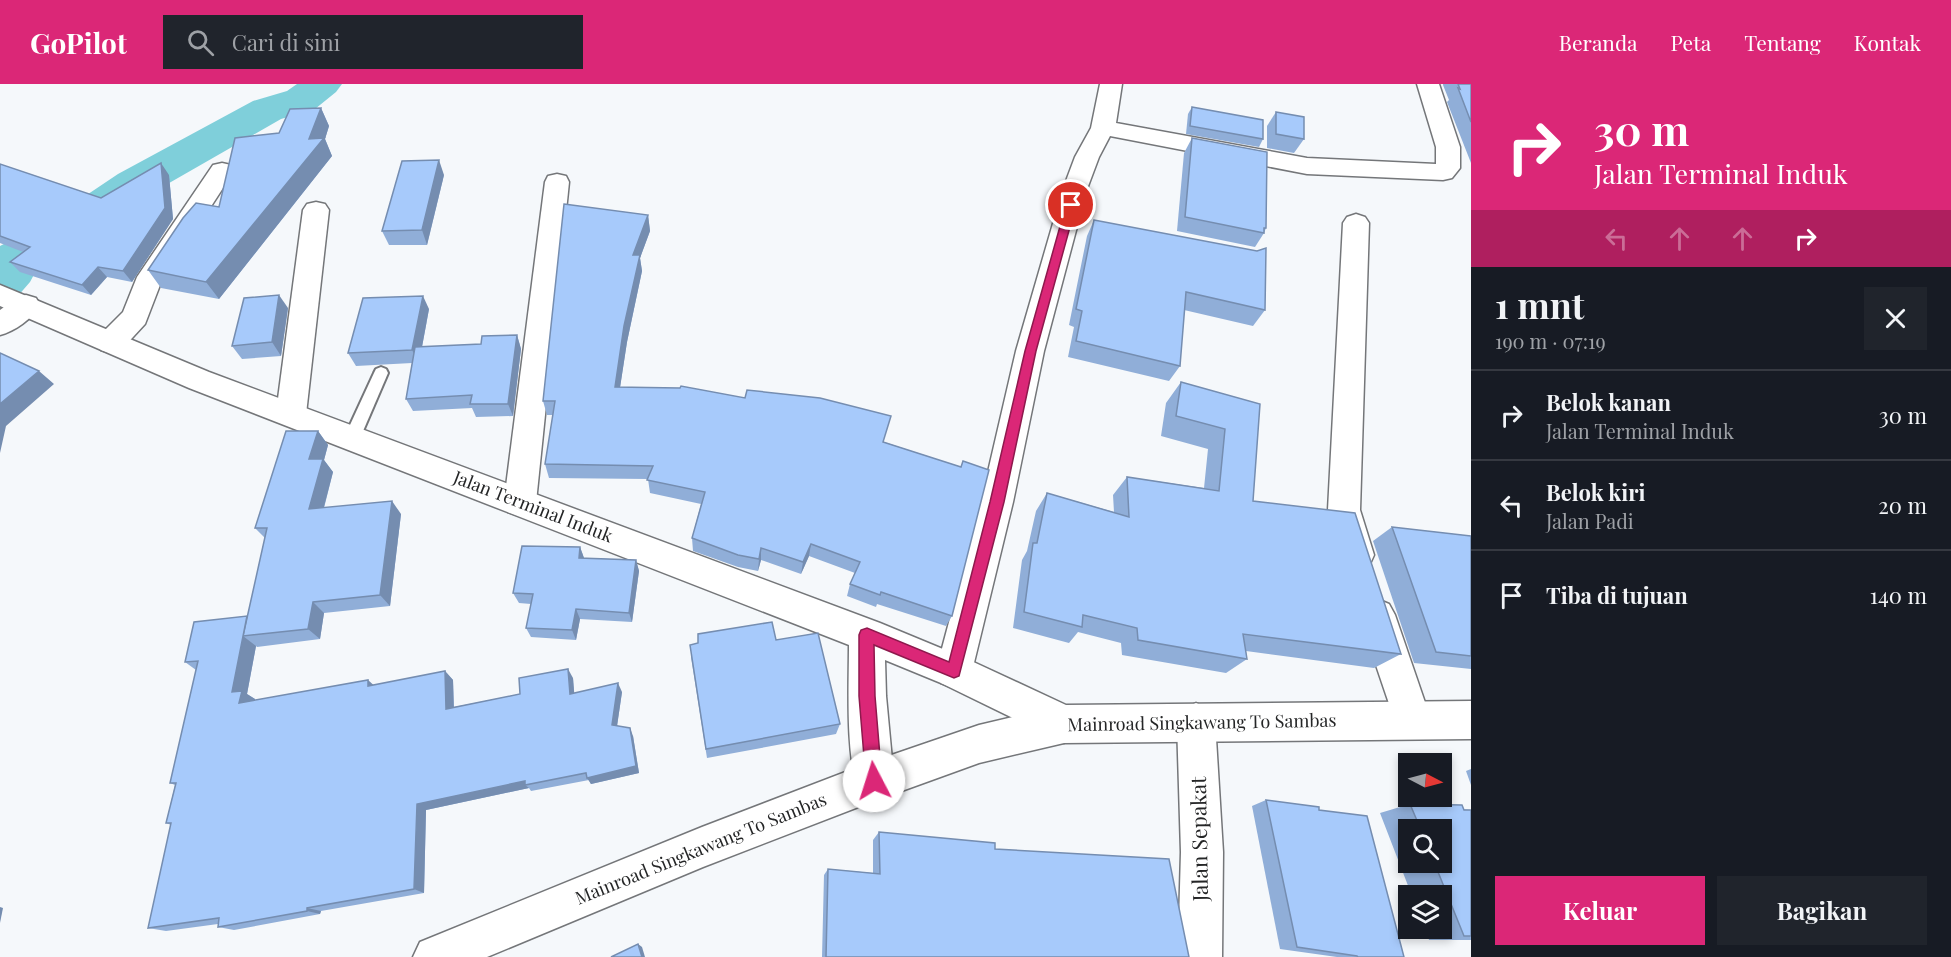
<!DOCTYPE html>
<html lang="id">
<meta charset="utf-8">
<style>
body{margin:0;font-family:"Playfair Display",serif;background:#20242c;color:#f1f3f6;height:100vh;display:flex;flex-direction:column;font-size:22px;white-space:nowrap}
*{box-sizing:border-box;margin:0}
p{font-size:20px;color:#9ea1a6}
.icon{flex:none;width:33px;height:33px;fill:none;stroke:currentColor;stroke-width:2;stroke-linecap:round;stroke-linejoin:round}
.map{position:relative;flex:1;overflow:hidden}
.panel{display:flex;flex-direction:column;background:#171b24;width:480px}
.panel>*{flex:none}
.hud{background:#db2777;color:#fff;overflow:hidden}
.needle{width:39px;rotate:96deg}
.controls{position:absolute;left:1398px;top:669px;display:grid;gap:12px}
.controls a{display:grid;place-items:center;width:54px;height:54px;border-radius:0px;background:#171b24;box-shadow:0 3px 9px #0003;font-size:30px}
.pin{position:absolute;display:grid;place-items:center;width:51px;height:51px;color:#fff;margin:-26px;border:3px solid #fff;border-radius:50%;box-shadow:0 2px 6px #0007}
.me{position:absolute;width:66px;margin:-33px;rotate:355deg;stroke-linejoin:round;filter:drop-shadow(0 0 4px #0008)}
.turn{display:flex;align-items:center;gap:21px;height:126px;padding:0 24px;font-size:27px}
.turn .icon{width:78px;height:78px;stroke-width:2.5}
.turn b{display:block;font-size:42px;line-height:51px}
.lanes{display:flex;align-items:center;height:57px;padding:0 24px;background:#0003;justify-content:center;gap:30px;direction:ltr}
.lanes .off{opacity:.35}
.round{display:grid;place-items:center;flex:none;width:63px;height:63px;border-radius:0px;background:#20242c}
.summary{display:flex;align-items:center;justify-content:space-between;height:102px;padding:0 24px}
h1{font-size:36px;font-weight:700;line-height:45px}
.primary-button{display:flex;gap:12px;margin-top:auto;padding:12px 24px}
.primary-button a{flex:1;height:69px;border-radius:0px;background:#db2777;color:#fff;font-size:24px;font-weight:700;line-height:69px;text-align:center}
.primary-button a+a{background:#20242c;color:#f1f3f6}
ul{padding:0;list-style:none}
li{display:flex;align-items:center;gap:18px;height:90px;padding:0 24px;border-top:2px solid #363941}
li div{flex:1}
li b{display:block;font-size:22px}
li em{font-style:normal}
header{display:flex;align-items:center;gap:36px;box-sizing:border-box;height:84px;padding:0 30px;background:#db2777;color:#fff}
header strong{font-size:28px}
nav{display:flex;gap:33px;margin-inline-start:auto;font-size:21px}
.search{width:420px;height:54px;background:#20242c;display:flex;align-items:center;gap:15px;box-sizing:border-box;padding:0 21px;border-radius:0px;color:#9ea1a6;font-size:22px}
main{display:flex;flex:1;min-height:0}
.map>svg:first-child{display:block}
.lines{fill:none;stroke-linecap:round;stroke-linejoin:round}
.river{fill:#7fcfda;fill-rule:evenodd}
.lane-casing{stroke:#747679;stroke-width:4}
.street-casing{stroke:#747679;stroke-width:3}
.primary-casing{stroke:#747679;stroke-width:3}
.highway-casing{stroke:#747679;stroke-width:3}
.lane{fill:#fff;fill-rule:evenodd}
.street{fill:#fff;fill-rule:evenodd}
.primary{fill:#fff;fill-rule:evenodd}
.highway{fill:#fff;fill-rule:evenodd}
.wall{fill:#90aed8;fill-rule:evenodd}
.shaded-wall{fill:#758db0}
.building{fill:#a7cafb;stroke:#758db0;stroke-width:1.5}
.route{fill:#db2777;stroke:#8e194d;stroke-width:1.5}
.labels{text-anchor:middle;stroke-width:6;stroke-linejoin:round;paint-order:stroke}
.street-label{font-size:18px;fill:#252627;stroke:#fff}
.near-street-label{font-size:21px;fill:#252627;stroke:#fff}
</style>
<header>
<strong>GoPilot</strong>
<div class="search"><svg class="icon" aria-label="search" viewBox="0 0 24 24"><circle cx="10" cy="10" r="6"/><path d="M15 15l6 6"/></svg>Cari di sini</div>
<nav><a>Beranda</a><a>Peta</a><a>Tentang</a><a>Kontak</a></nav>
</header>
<main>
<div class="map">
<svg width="1471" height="873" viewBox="0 0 1471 873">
<rect width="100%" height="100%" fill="#f5f8fb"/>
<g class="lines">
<!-- river -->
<polygon class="river" points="297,0 342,0 336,8 315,25 281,35 150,110 77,161 38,183 30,198 17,213 0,218 0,162 45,139 118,90 253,17 287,7"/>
<defs>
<polygon id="lane" points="381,283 386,285 388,289 360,354 357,358 352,360 347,358 344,354 374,289 376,285"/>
<g id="street">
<polygon points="1100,0 1122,0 1116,39 1307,74 1436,80 1436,63 1417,0 1439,0 1460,63 1460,84 1452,94 1443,96 1307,90 1110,52 1099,73 1087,105 1044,267 1013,418 972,587 967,599 954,604 941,599 936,587 981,418 1016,267 1063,105 1075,73 1091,44"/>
<polygon points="222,79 231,81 234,87 160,201 145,240 121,266 111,269 101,266 97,258 101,250 123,228 137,193 213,81"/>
<polygon points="557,90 566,92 569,98 536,418 532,428 520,432 508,428 504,418 545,98 548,92"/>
<polygon points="316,118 325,120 329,126 306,330 302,338 291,342 280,338 276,330 303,126 307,120"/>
<polygon points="1356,130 1365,133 1369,139 1360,426 1374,471 1369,482 1357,486 1345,482 1328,426 1343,139 1347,133"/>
<path d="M26,211L36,214L40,221C32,235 15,247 0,251V226L16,214Z"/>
<polygon points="1377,515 1389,520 1395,531 1431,636 1425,649 1412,655 1399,649 1359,531 1365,520"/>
<polygon points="1196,619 1209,625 1215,638 1223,768 1222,873 1178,873 1181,768 1177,638 1183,625"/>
</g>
<polygon id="primary" points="1064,621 1077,627 1083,640 1077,653 1064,659 979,679 874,717 703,783 487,873 413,873 420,858 702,743 874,677 979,641"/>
<path id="highway" d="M0,201L209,288L880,539L967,575L1066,621L1471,617V655L1064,659L941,599L885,576L886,612L894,697L888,711L874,717L860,711C845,675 849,601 849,561L189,304L0,222Z"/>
</defs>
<!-- lane casing -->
<use href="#lane" class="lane-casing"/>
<!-- street casing -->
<use href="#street" class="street-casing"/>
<!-- primary casing -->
<use href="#primary" class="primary-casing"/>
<!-- highway casing -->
<use href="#highway" class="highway-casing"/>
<!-- lane -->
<use href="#lane" class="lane"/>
<!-- street -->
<use href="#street" class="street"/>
<!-- primary -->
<use href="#primary" class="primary"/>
<!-- highway -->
<use href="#highway" class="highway"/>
</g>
<!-- wall -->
<g class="wall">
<polygon points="1443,0 1471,0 1471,79 1447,18 1449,16 1443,1"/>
<polygon points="1192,23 1263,55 1259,63 1186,50 1188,30"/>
<polygon points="321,24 329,42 325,55 332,72 219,215 161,204 148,186 219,123 279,49"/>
<polygon points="1276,28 1304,55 1294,69 1267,64 1267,42"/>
<polygon points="1192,54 1266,144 1264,149 1255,163 1177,147 1184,69"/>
<polygon points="0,80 101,114 169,91 173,135 132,198 107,193 91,211 20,188 10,178 23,168 0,159"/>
<polygon points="444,91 427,161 389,161 382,147"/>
<polygon points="648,131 650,147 640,174 642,187 627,258 620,303 884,358 961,383 963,377 952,532 946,542 877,520 876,523 847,512 850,500 855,489 809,472 801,490 761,476 758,487 738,483 693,467 692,454 701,420 650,409 648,395 549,394 545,380 553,331 547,331 543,317"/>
<polygon points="1094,136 1265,226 1253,242 1184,226 1180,282 1169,297 1068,273 1074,243 1069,241 1087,152"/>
<polygon points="288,224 281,272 242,275 232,262"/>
<polygon points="429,225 422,263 481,260 517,251 521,265 513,332 476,333 472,324 413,327 406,315 412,279 356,282 348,269"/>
<polygon points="1181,298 1260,320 1253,417 1401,570 1374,584 1246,567 1247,575 1226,589 1122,571 1121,559 1078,548 1069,559 1013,544 1022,476 1027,467 1036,427 1047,409 1114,428 1113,411 1127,393 1204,404 1208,365 1161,352 1166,319"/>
<polygon points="318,347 328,361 324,376 333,388 324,424 401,430 390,522 324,529 320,555 257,563 256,562 247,610 255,615 255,616 374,601 445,587 453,596 454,623 520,610 573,594 574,609 622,608 617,642 633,652 639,689 591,700 589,696 531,707 529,704 426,726 424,809 321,827 320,830 234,846 218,843 218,840 166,847 148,844 171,741 166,739 175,701 170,699 196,586 185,578 248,532 265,454 255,444"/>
<polygon points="1392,443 1471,452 1471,585 1414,579 1373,457"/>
<polygon points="580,463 584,474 636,476 639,487 632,538 580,535 576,556 531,553 526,544 531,520 519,519 513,509"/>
<polygon points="776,556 840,640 836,650 707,674 691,573"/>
<polygon points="1471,685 1471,701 1466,687"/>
<polygon points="1266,716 1319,726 1404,873 1337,873 1280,865 1252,722"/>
<path d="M1410,720L1471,726V856H1429L1425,844H1442V812H1412L1380,729ZM1408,746H1442V778H1408Z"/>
<polygon points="879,748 995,765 1189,873 822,873 824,791 828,785 873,789 873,756"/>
</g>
<!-- shaded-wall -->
<g class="shaded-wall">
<polygon points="321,24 329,42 325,55 332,72 219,215 206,198 309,55"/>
<polygon points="439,76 444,91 427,161 422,146"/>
<polygon points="161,79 169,91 173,135 132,198 123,187"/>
<polygon points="648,131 650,147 640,174 642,187 627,258 618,317 615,303 633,171"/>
<polygon points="98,183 107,193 91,211 82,201"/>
<polygon points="279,211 288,224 281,272 272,258"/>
<polygon points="423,212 429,225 419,279 412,266"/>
<polygon points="517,251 521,265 513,332 508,320"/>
<polygon points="39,287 54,300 6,342 0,369 0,320"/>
<polygon points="318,347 328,361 324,376 333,388 320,438 309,425 309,375"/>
<polygon points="392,417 401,430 390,522 380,511"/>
<polygon points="811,460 809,472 801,490 803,478"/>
<polygon points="580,463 584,474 579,474"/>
<polygon points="761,464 761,476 758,487 759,475"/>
<polygon points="636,476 639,487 632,538 629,529"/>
<polygon points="313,518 324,529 320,555 308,545"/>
<polygon points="576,525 580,535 576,556 572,546"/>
<polygon points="243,552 256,562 247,610 255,615 253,628 239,619 232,608"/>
<polygon points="568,585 573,594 575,619 570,610"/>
<polygon points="445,587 453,596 454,633 446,625"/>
<polygon points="368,596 378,605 368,602"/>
<polygon points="618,599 622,608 616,649 612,641"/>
<polygon points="630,644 633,652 639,689 591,700 587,694"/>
<polygon points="525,697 525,701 529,704 426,726 424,809 414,805 417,720"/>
<polygon points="0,823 3,824 0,839"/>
<polygon points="307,824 321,827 320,830 307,827"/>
<polygon points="638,860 642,863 645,873 642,873"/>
</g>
<!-- building -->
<g class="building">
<polygon points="1458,0 1471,0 1471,38 1458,4 1460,5"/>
<polygon points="1192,23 1263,36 1263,55 1190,42"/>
<polygon points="321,24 309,55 324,54 206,198 148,186 183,134 196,119 219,123 235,54 279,49 290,25"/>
<polygon points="1276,28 1304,33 1304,55 1276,50"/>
<polygon points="1192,54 1267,68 1266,144 1264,144 1264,149 1185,133"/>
<polygon points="439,76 422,146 382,147 402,77"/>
<polygon points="161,79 165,124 123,187 98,183 82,201 10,178 30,163 0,152 0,80 101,114"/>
<polygon points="564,120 648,131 633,171 640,171 624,242 615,303 680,304 681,302 745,314 747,306 820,314 891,332 883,358 961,383 963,377 989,386 952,532 881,508 880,511 850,500 860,478 811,460 803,478 761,464 759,475 738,471 692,454 705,408 647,396 653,382 545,380 555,317 543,317"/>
<polygon points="1094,136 1257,167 1266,164 1265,226 1186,208 1180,282 1076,257 1082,227 1076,225"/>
<polygon points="279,211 272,258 232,262 244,214"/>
<polygon points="423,212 412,266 348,269 363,214"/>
<polygon points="517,251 508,320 470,320 472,311 406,315 415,263 481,260 482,252"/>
<polygon points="0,269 39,287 0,320"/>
<polygon points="1181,298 1260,320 1253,417 1355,429 1401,570 1243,550 1247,575 1138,556 1137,544 1083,531 1082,543 1024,528 1033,459 1037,459 1047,409 1129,433 1127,393 1219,407 1225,345 1176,332"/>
<polygon points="286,347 318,347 309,375 323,375 309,425 392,417 380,511 313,518 308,545 243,552 267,444 255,444"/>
<polygon points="1392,443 1471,452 1471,572 1436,568"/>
<polygon points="522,462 580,463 579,474 636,476 629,529 576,525 572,546 526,544 533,510 513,509"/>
<polygon points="247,532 232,608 242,607 239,619 368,596 368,602 445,587 446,625 520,610 519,594 568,585 570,610 618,599 612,641 630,644 636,682 587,694 586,689 525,701 525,697 417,720 414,805 307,824 307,827 218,843 219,834 148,844 171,739 166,739 176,699 170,699 198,577 185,578 194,538"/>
<polygon points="772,538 776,556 818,549 840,640 706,665 690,561 698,559 698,550"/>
<polygon points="1266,716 1319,723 1319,726 1367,732 1404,873 1358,873 1357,872 1297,863"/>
<polygon points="1410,720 1462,721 1464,726 1471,726 1471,852 1464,852 1434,778 1442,778 1442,746 1421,746"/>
<polygon points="879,748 995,759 995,765 1169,775 1189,873 826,873 828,785 880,790"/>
<polygon points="638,860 642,873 611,873"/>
</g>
<!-- route -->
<polygon class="route" points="1071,117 1076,121 1036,267 1004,418 959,592 954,594 874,561 875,612 882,697 880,703 874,705 868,703 866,697 859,612 859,551 861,546 867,544 949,578 990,418 1025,267 1066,121"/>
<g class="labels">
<!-- street labels -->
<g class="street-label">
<text transform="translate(533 423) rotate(21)" y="6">Jalan Terminal Induk</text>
<text transform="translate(1202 639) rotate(-1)" y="6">Mainroad Singkawang To Sambas</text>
<text transform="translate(701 765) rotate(-22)" y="6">Mainroad Singkawang To Sambas</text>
</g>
<!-- near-street labels -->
<g class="near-street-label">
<text transform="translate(1200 755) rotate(-91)" y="7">Jalan Sepakat</text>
</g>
</g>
</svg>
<div class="controls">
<a><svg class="needle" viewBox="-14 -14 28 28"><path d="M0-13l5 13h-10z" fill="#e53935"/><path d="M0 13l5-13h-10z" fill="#9ea1a6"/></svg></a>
<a><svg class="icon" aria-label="search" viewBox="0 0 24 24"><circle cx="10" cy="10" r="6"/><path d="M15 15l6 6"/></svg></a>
<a><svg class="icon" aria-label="layers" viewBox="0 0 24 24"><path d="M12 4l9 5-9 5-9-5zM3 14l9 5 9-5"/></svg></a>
</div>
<div class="pin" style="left:1071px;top:121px;background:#d93025"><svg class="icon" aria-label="arrive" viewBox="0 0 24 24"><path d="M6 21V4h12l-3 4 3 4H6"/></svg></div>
<svg class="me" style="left:874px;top:697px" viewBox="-20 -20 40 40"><circle r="19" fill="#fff"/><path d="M0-13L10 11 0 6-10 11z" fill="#db2777"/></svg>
</div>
<section class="panel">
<div class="hud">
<div class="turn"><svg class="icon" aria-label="right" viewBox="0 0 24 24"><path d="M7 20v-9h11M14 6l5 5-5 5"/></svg><div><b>30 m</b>Jalan Terminal Induk</div></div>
<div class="lanes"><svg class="icon off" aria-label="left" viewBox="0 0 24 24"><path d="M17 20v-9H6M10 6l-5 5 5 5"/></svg><svg class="icon off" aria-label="ahead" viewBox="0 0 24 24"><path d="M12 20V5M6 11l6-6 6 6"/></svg><svg class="icon off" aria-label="ahead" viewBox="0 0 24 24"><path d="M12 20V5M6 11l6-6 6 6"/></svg><svg class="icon" aria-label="right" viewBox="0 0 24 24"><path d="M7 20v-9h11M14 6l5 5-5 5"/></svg></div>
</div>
<div class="summary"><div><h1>1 mnt</h1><p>190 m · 07:19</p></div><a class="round"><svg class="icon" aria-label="close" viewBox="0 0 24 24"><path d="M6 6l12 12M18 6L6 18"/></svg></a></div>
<ul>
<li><svg class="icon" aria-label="right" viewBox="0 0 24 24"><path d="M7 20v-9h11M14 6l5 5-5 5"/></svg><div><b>Belok kanan</b><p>Jalan Terminal Induk</p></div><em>30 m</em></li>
<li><svg class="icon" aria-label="left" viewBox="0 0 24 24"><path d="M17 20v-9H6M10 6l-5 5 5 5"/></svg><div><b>Belok kiri</b><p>Jalan Padi</p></div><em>20 m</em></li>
<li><svg class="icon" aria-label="arrive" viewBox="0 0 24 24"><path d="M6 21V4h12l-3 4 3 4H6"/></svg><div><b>Tiba di tujuan</b></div><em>140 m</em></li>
</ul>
<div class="primary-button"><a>Keluar</a><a>Bagikan</a></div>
</section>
</main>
